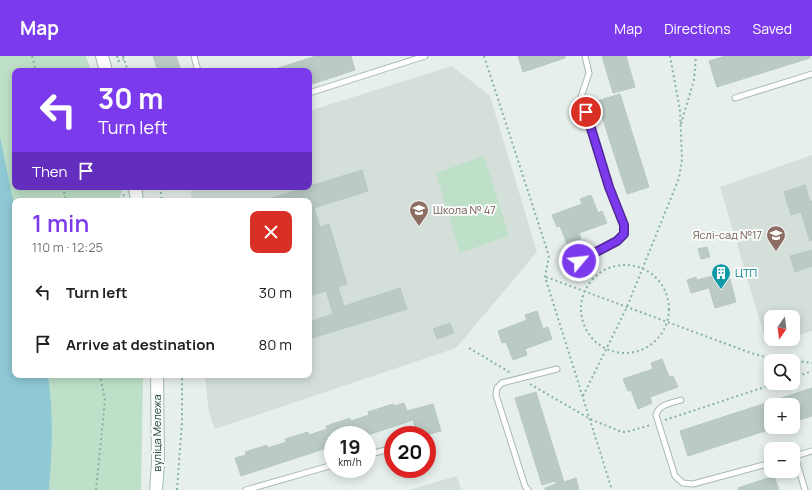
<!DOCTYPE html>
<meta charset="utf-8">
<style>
body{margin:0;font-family:Manrope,sans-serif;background:#f6f6f6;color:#202124;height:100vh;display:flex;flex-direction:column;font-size:15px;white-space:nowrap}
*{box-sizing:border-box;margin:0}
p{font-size:13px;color:#757577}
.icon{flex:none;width:22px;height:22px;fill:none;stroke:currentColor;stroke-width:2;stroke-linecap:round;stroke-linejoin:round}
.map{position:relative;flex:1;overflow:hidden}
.panel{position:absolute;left:12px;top:142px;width:300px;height:180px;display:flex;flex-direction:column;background:#fff;border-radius:8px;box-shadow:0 2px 10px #0003}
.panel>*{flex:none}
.banner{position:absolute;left:12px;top:12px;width:300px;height:122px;border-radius:8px;box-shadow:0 2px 10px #0003;background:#7c3aed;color:#fff;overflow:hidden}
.needle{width:26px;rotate:194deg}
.tools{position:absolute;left:764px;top:254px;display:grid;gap:8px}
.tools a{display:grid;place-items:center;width:36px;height:36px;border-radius:8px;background:#fff;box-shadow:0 2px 10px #0003;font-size:20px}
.speed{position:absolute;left:324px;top:370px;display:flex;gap:8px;font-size:20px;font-weight:700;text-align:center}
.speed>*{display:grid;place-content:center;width:52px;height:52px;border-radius:50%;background:#fff;box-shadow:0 2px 10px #0003;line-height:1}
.speed small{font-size:10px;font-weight:400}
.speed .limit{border:6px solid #d22;background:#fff;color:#111}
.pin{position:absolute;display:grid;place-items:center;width:34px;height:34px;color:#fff;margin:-17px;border:2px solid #fff;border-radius:50%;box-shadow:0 1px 4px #0007}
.me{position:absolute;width:44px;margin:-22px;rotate:62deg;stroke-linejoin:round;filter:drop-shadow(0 0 3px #0008)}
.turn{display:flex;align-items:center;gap:14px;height:84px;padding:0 20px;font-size:18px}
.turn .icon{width:52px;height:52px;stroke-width:2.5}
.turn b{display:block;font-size:28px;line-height:34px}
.then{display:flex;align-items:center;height:38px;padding:0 20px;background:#0003;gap:8px;font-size:15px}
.round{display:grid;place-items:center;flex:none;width:42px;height:42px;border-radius:8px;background:#f6f6f6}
.summary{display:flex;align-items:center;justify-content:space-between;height:68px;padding:0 20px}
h1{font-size:24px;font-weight:600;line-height:30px;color:#7c3aed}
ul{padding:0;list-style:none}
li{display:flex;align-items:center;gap:12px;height:52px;padding:0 20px}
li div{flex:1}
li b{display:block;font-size:15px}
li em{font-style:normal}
header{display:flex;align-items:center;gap:24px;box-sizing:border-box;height:56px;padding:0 20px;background:#7c3aed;color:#fff}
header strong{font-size:19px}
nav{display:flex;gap:22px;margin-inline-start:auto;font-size:14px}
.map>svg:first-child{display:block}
.built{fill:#d4dfda}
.green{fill:#bfe0c8}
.water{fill:#8ec9d4}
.building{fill:#bbcac4;stroke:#b8c9c2}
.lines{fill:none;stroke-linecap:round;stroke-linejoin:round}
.lane-casing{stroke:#a8b8b2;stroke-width:7}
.secondary-casing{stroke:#a4bbb3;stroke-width:14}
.path{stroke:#86b3a5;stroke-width:2;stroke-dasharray:2 3;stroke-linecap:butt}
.lane{stroke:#fff;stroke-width:5}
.secondary{stroke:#fff;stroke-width:12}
.route-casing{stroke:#51269a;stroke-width:10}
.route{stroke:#7c3aed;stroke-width:7}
.labels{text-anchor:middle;stroke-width:4;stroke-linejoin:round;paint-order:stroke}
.education-label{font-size:11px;fill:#785e54;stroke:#f7fbf9;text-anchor:start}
.culture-label{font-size:11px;fill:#0d838f;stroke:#f7fbf9;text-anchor:start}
.street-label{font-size:11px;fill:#24423a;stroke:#f7fbf9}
</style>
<header>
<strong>Map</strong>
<nav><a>Map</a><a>Directions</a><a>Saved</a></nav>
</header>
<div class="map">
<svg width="812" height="434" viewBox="0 0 812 434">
<rect width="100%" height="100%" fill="#e6efeb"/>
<!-- built -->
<g class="built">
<polygon points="452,10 490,40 537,196 456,292 215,373 209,357 205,319 309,319 309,145 191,145 191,131 309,131 309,55"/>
<polygon points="812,99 812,275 793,281 793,261 771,261 771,283 786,283 767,289 720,131"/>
<polygon points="457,420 461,434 409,434"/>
</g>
<!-- green -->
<g class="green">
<polygon points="0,0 86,0 91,15 15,15 15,131 123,131 119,145 15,145 15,153 0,80"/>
<polygon points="484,100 509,180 460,197 436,117"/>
<path d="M48,319H143L141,434H49C51,394 54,359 48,319Z"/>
</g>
<!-- water -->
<path class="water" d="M0,80L15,153V319H48C54,358 52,395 49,434H0Z"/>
<!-- building -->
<g class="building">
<polygon points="153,0 176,0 181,15 158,15"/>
<polygon points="316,0 351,0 355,14 309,29 309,15 275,15 275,13"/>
<polygon points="518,0 565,0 565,2 523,16"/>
<polygon points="602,0 626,0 635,31 613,37"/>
<polygon points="726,0 810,0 810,2 717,31 709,5"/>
<polygon points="620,38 649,131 627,138 597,45"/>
<polygon points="362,114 368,135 314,152 320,171 329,168 347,228 338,231 344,250 400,232 407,253 309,283 309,266 333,258 326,235 309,240 309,145 268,145 268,143"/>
<polygon points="805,129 810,146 812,145 812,184 810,185 801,156 791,159 784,136"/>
<polygon points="591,139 598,157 602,155 607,167 579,177 581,183 567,188 560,170 557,171 552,159 582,148 580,143"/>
<polygon points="707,191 710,201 701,203 698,193"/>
<polygon points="812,194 812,210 795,216 790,200"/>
<polygon points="728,216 736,246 715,252 709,232 691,237 687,224 696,221 697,224"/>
<polygon points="537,255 543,273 548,271 552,283 525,293 527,299 513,304 506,286 502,287 498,275 527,264 525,259"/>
<polygon points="450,267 454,277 437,283 433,273"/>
<polygon points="662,303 669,321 673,320 678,331 650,341 652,347 638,353 631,334 628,335 623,323 653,313 651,307"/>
<polygon points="812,332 812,360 793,366 793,349 771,349 771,373 688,400 680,375"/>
<polygon points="536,336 564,426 576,422 579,434 545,434 545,432 556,428 555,425 542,429 515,342"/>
<polygon points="404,347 407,355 433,348 441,375 426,379 417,379 413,364 368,379 333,379 333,390 241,420 235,402 246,399 245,396 267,389 268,392 286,386 285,383 308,376 309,379 327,373 326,370 350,362 351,365 369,359 368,356 393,348 394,350"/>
<polygon points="774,420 779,434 739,434 738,432"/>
</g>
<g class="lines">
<defs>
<g id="lane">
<polyline points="194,0 198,15"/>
<polyline points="309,37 425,0"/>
<polyline points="735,42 812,18"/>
<polyline points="579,205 617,185 624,178 624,169 609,131 581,41 589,17 585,0"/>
<path d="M681,344C672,347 659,348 656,359L675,420L683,427L693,428L771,407"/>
<polyline points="367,399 393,392"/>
<polyline points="246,434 333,409"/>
<polyline points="528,434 525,430 496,339 497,332 502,327 557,313"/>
<polyline points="805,434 795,400 812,395"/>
</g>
<g id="secondary">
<polyline points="102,0 106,15"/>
<polyline points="135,131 137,145"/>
<polyline points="156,434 158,407 157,319"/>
</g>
</defs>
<!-- lane casing -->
<use href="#lane" class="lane-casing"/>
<!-- secondary casing -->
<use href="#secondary" class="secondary-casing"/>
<!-- path -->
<g class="path">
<polyline points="32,0 36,15"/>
<polyline points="117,0 118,5 124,3"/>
<polyline points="123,0 128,15"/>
<polyline points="484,0 549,200 545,221 612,434"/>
<polyline points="681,68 694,24 696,0"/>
<polyline points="63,131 66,145"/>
<polyline points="160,131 162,145"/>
<polyline points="122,145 124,138"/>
<circle cx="625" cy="253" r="44"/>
<polyline points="546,221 751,297 761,300 812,307"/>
<polyline points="469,292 511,317"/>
<polyline points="793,322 812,315"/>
<polyline points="530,328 590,363 622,376 626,376 651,369"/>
<polyline points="583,340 627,251 679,122 682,103 680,54 670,0"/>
<polyline points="665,364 777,327"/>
<polyline points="96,434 105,344 100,319"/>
<polyline points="177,434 182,365 182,319"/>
</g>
<!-- lane -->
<use href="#lane" class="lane"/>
<!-- secondary -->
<use href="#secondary" class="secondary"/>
</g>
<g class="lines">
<defs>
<polyline id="route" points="579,205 617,185 624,178 624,169 609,131 586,56"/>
</defs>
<!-- route casing -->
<use href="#route" class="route-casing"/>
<!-- route -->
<use href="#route" class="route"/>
</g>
<!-- icons -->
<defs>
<symbol id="school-pin" viewBox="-11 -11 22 30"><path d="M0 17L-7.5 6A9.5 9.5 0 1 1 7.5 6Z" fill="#8d6e63" stroke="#f7fbf9"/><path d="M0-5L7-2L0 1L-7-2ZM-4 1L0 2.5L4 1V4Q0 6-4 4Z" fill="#fff"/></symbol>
<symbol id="building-pin" viewBox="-11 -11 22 30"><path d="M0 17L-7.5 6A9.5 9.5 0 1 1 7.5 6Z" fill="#0f9aa8" stroke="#f7fbf9"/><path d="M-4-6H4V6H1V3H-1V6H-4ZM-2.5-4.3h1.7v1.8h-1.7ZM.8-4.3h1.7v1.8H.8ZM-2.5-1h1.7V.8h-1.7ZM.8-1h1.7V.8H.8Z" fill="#fff"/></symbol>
</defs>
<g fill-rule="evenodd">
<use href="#school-pin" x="408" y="143" width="22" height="30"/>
<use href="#school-pin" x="765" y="168" width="22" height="30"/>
<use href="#building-pin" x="710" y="206" width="22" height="30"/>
</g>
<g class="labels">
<!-- education labels -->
<g class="education-label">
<text x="433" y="158">Школа № 47</text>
<text x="762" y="183" text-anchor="end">Яслі-сад №17</text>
</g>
<!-- culture labels -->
<g class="culture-label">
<text x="735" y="221">ЦТП</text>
</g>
<!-- street labels -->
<g class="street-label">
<text transform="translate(157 377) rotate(-90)" y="4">вуліца Мележа</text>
</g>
</g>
</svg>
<div class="tools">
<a><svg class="needle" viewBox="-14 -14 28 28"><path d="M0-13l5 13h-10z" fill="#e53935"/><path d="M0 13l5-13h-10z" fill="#757577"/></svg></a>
<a><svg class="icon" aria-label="search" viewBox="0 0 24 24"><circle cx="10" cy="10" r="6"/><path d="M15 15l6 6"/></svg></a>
<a>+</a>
<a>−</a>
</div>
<div class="speed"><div>19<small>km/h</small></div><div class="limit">20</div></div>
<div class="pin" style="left:586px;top:56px;background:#d93025"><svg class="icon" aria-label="arrive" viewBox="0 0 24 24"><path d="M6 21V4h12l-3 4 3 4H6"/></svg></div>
<svg class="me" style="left:579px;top:205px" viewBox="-20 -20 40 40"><circle r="17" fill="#7c3aed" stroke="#fff" stroke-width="3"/><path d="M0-11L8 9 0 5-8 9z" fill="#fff"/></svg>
<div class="banner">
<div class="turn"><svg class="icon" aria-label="left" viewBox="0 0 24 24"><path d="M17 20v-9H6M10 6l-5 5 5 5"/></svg><div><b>30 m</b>Turn left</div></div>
<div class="then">Then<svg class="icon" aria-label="arrive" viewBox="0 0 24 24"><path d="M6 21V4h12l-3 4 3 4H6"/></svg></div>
</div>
<section class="panel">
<div class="summary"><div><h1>1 min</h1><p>110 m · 12:25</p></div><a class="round" style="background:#d93025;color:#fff"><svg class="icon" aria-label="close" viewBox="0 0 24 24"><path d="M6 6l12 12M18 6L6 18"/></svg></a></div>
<ul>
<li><svg class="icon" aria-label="left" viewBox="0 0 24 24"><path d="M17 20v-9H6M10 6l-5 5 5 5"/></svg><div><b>Turn left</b></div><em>30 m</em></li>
<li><svg class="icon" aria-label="arrive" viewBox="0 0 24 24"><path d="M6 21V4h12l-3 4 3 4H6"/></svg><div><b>Arrive at destination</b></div><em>80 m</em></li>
</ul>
</section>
</div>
